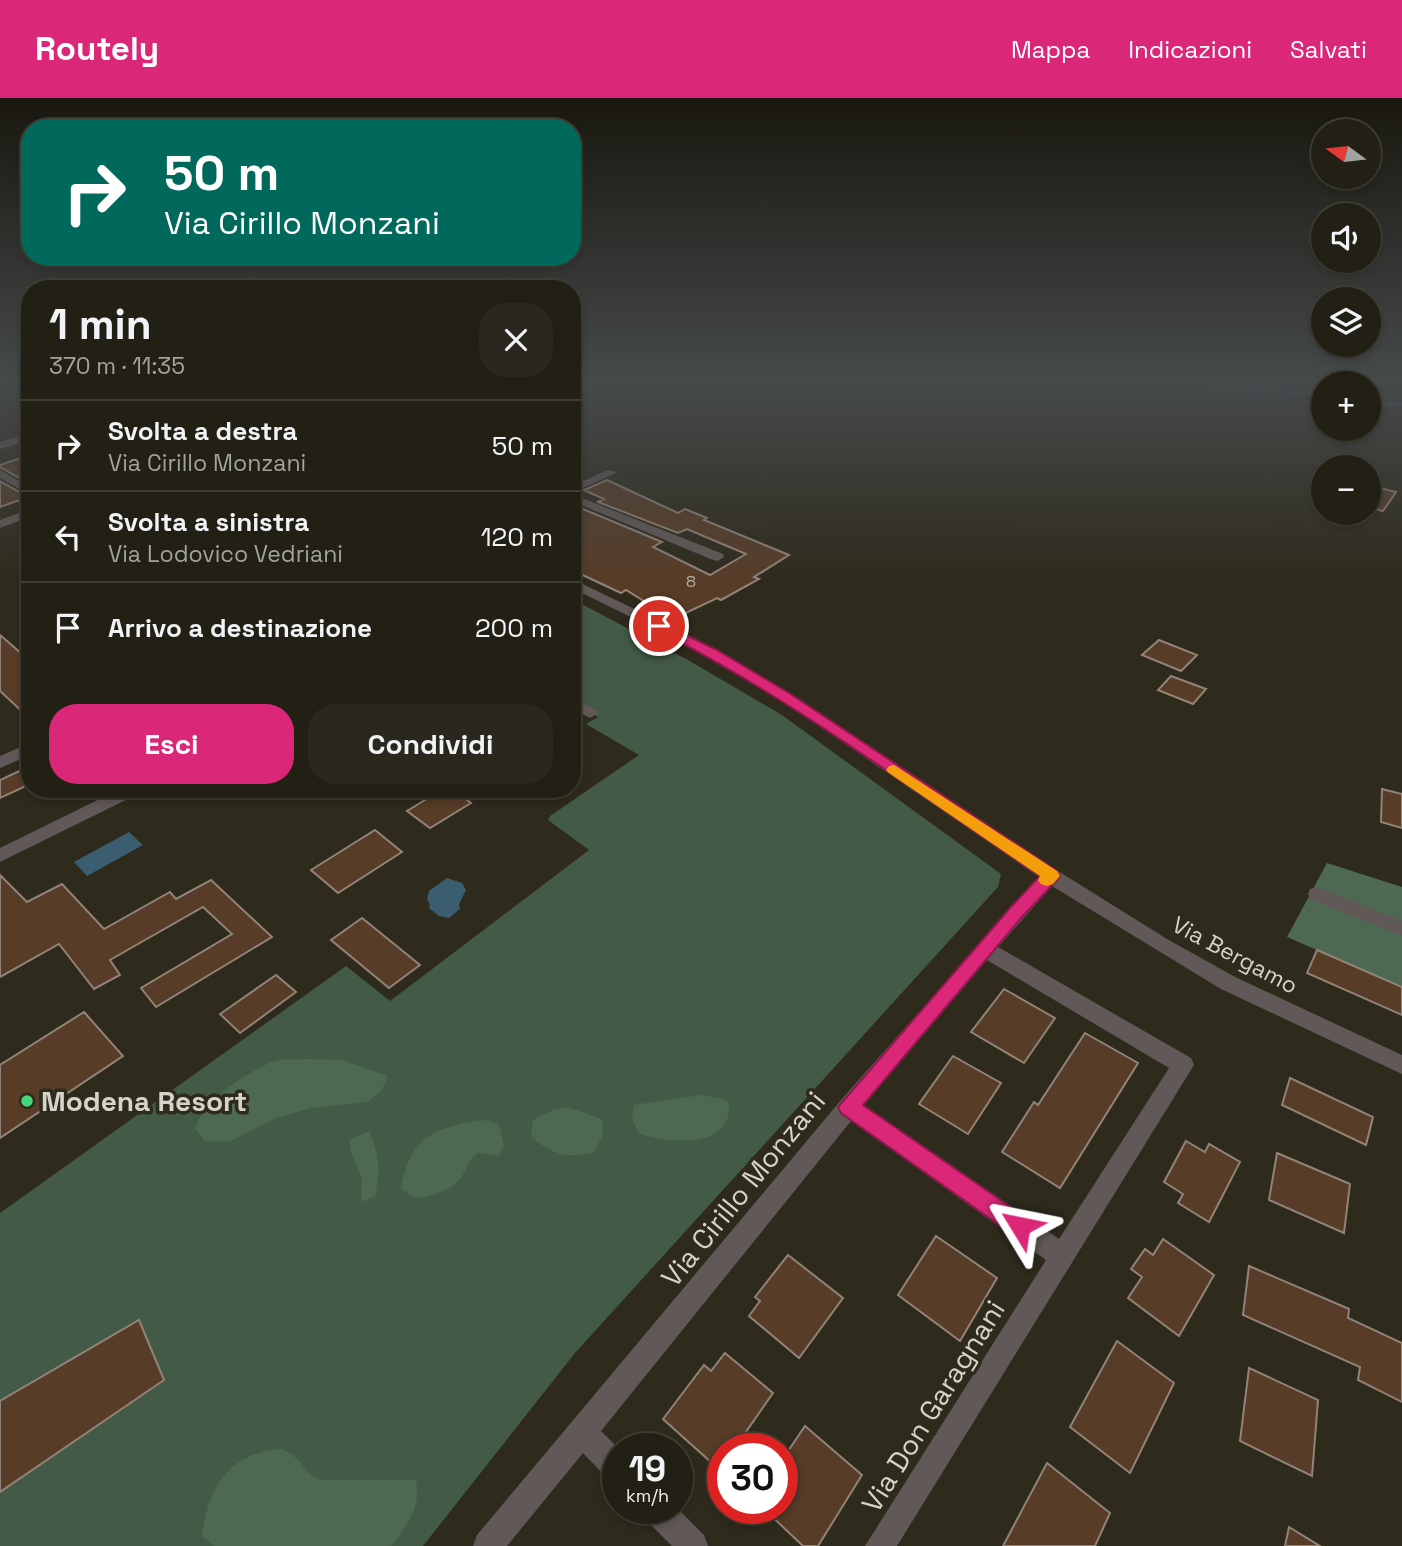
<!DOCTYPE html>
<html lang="it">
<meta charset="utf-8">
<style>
body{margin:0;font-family:"Space Grotesk",sans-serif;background:#2a281e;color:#f1f3f6;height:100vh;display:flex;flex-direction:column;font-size:26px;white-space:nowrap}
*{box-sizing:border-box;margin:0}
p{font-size:23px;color:#a2a3a0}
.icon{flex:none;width:38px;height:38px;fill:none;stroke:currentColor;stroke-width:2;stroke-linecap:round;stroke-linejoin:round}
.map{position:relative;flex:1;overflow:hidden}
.panel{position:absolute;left:21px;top:182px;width:560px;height:518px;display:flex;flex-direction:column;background:#222015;border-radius:28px;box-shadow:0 4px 10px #0003,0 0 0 2px #3f3e34}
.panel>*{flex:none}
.top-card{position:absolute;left:21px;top:21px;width:560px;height:147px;border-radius:28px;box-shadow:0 4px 10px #0003,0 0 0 2px #3f3e34;background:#00695c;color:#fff;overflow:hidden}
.needle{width:46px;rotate:285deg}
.fabs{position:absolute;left:1311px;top:21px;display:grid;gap:14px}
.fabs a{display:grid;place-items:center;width:70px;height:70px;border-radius:50%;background:#222015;box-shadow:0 4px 10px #0003,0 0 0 2px #3f3e34;font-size:35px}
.speed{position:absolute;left:602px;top:1335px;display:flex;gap:14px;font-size:35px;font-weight:700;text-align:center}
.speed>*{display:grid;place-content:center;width:91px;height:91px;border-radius:50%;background:#222015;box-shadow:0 4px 10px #0003,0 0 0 2px #3f3e34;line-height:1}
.speed small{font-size:18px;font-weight:400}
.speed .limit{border:10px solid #d22;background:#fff;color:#111}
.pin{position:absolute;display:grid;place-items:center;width:60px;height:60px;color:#fff;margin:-30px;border:4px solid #fff;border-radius:50%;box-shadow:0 2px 7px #0007}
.me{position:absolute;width:77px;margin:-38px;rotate:305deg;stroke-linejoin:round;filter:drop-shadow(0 0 5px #0008)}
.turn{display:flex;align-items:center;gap:24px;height:147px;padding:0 28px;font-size:32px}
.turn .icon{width:91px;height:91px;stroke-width:2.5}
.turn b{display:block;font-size:49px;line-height:60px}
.round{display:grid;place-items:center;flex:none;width:74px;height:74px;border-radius:28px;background:#2a281e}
.overview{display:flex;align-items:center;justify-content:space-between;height:119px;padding:0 28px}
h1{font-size:42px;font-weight:600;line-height:52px}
.action{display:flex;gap:14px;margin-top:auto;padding:14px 28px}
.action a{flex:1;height:80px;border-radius:28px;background:#db2777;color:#fff;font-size:28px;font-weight:600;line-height:80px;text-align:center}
.action a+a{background:#2a281e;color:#f1f3f6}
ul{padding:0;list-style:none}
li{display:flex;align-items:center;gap:21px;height:91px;padding:0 28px;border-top:2px solid #3f3e34}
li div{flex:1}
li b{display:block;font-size:26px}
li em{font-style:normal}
header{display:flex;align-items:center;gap:42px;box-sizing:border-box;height:98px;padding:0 35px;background:#db2777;color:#fff}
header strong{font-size:33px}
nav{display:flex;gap:38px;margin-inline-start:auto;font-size:24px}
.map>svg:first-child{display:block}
.green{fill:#435a47}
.forest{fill:#4d6952}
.water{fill:#3a5d6f}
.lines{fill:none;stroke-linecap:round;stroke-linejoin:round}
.stream{stroke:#3a5d6f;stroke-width:3.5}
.building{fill:#573c27;stroke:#928378;stroke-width:2}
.minor{fill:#615958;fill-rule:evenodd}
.route{fill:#db2777;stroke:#8e194d;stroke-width:2}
.slow{fill:#f59e0b}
.poi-dot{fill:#47d779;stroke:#2e2a1c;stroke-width:2.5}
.labels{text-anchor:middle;stroke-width:7;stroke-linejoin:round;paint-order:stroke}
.far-number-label{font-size:16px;fill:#b6ada1}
.street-label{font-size:23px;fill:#d5d3ca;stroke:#2e2a1c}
.near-poi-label{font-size:28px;font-weight:bold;fill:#d5d3ca;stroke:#2e2a1c;text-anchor:start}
.near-street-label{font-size:28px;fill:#d5d3ca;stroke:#2e2a1c}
</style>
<header>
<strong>Routely</strong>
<nav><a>Mappa</a><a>Indicazioni</a><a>Salvati</a></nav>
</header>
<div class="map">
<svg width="1402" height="1448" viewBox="0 0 1402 1448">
<rect width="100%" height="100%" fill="#2e2a1c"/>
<!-- green -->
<polygon class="green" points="572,501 688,562 782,617 1001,776 998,789 575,1255 423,1448 0,1448 0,1115 346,868 390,903 589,752 548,722 550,718 639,657 586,626 598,619 572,605"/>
<!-- forest -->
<g class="forest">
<polygon points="1327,765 1402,789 1402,889 1287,839"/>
<path d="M305,961L342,962L388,978L382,992L367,1004L311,1010L276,1020L229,1044L205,1043L195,1030C204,1003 245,975 272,964C281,960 295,962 305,961Z"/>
<path d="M701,997L723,1001L729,1006C732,1052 669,1045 639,1036L632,1020L634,1007Z"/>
<path d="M567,1009L602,1021L603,1037L593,1055C566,1060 551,1057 531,1038L533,1022L553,1012Z"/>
<path d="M484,1022L499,1026L504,1049L498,1058L478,1055C468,1062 468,1068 462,1078C452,1093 431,1099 415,1100L401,1091C410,1038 435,1029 484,1022Z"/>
<path d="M369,1033C379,1056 381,1073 375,1098L361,1104L362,1081L351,1053L349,1042Z"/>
<path d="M281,1351C305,1360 301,1375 321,1382H416C421,1411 408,1426 391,1448H214L202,1438C209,1388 228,1355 281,1351Z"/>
</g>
<!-- water -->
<g class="water">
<polygon points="129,734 143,747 87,778 74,764"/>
<polygon points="447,780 462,785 466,792 459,806 460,811 449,820 439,818 429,810 430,806 427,802 429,793"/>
</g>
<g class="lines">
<!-- stream -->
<g class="stream">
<polyline points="1197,285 1228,290 1323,296"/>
<polyline points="1368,305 1402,306"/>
</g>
</g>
<!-- building -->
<g class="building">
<polygon points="30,357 30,386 0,369 0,367"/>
<polygon points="607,382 678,415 685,411 707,420 704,422 789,457 754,479 759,481 721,502 717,500 673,521 626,492 621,495 572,472 572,416 583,411 662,444 653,449 710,477 746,456 687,431 678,435 598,404 604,401 584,392"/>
<polygon points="0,383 28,399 0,409"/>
<polygon points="1368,387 1396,394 1383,413 1368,409"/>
<polygon points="0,537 30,563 30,621 0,593"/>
<polygon points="1159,542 1197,557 1181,573 1142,557"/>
<polygon points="1171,578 1206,591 1193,606 1158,592"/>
<polygon points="30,668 30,686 0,700 0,682"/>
<polygon points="443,691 452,691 471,705 430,730 407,713"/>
<polygon points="1382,691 1402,696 1402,730 1381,724"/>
<polygon points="375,732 402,754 338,795 311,772"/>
<polygon points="0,777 27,804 62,786 104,831 170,794 176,801 211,782 272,839 156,909 141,890 232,836 203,809 110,862 120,877 94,891 59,846 0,879"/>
<polygon points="362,820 420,867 389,890 331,842"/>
<polygon points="1317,852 1402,889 1402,917 1307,875"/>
<polygon points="276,877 296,894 240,935 220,916"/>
<polygon points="1004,891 1055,920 1024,965 971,934"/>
<polygon points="84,914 123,958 0,1040 0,967"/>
<polygon points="1085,935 1138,965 1060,1090 1002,1054 1034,1004 1038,1007"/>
<polygon points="953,958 1001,985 968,1036 919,1006"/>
<polygon points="1290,980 1373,1019 1366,1047 1282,1007"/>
<polygon points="1186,1043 1205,1054 1209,1046 1240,1064 1209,1124 1178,1105 1183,1096 1164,1084"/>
<polygon points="1277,1055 1350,1086 1344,1135 1269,1102"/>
<polygon points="936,1138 997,1180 960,1243 898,1197"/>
<polygon points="1163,1141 1214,1177 1179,1238 1128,1200 1142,1179 1131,1171 1145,1151 1153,1157"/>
<polygon points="788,1157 843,1200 799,1260 749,1218 760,1203 755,1199"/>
<polygon points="1249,1168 1349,1211 1348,1220 1402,1245 1402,1304 1358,1282 1360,1269 1243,1217"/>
<polygon points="139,1222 164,1282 0,1394 0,1303"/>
<polygon points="1117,1243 1174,1285 1130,1375 1070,1329"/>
<polygon points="725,1255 773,1295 734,1351 723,1351 723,1375 663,1321 704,1267 711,1273"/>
<polygon points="1249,1270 1318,1302 1312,1378 1240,1343"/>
<polygon points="805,1328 862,1377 818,1448 803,1448 763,1410 782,1410 782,1362"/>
<polygon points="1047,1365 1110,1415 1095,1448 1003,1448"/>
<polygon points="1289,1429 1320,1448 1285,1448"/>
</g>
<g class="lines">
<!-- minor -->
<g class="minor">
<polygon points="30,335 30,342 0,351 0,344"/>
<polygon points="0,372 30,389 30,397 0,380"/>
<polygon points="608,372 618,374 572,395 572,388"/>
<polygon points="572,396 723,456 724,459 718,463 713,462 572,403"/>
<polygon points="30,411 30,419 0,430 0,422"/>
<path d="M572,481L691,538L790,595L1058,773L1167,841L1235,879L1402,957V976L1221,891L1052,788L998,849L1191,960L1194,967L897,1448H865L1046,1162L851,1023L601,1333L619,1351L618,1385L608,1381L583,1355L507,1448H473L477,1437L841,1002L1039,779L780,601L681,544L572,490ZM987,862L1169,970L1059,1141L864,1007Z"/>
<polygon points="30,536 30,551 25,550 20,543"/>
<polygon points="572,600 596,612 598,615 590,620 572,611"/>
<polygon points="30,645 30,657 0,670 0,658"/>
<polygon points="120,691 142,691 140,695 0,764 0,750"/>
<polygon points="1317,789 1402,823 1402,838 1310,801 1308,796 1310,791"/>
<polygon points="641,1410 677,1410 704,1437 708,1448 672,1448 645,1421"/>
</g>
</g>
<!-- sky -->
<linearGradient id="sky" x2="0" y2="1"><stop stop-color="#19170f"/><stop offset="0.58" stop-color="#464a4b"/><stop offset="1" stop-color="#464a4b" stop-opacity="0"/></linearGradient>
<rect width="1402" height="488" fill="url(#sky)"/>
<!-- route -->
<path class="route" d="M659,524L717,552L789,595L1057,773L1060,778L1057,782L1022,819L863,1007L1028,1121L1031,1128L1028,1136L1020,1139L1012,1136L841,1015L838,1009L1010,810L1040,778C914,693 791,600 655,531V526Z"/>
<!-- slow -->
<polygon class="slow" points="894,667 1057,773 1060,778 1053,786 1047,788 1041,786 1038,782 1040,778 889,675 886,672 889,668"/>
<!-- markers -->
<circle class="poi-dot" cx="27" cy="1003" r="7"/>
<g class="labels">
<!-- far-number labels -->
<g class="far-number-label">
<text x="691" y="489">8</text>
</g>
<!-- street labels -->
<g class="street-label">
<text transform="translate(1235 857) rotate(28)" y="8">Via Bergamo</text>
</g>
<!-- near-poi labels -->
<g class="near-poi-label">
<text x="41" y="1013">Modena Resort</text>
</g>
<!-- near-street labels -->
<g class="near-street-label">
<text transform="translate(743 1091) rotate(-51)" y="10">Via Cirillo Monzani</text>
<text transform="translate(933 1308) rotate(-58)" y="10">Via Don Garagnani</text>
</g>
</g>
</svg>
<div class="fabs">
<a><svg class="needle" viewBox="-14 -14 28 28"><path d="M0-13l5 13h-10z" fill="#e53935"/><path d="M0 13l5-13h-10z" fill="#a2a3a0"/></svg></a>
<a><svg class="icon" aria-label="sound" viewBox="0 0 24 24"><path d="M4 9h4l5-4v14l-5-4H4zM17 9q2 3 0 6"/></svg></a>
<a><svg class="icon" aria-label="layers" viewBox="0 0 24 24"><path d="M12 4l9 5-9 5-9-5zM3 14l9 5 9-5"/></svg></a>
<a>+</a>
<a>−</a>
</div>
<div class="speed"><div>19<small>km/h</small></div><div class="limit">30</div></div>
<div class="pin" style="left:659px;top:528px;background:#d93025"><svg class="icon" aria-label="arrive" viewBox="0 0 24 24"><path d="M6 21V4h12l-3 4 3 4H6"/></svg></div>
<svg class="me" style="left:1020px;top:1128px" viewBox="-20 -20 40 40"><path d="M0-17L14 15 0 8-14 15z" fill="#db2777" stroke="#fff" stroke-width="4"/></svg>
<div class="top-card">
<div class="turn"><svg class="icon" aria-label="right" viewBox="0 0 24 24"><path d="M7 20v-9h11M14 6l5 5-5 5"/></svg><div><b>50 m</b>Via Cirillo Monzani</div></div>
</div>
<section class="panel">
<div class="overview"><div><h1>1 min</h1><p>370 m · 11:35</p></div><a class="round"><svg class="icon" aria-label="close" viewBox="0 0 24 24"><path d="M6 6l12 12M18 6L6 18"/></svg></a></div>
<ul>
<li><svg class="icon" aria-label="right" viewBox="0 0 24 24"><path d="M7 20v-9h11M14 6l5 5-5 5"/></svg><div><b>Svolta a destra</b><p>Via Cirillo Monzani</p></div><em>50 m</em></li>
<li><svg class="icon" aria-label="left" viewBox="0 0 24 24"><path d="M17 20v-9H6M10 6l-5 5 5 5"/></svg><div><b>Svolta a sinistra</b><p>Via Lodovico Vedriani</p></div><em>120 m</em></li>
<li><svg class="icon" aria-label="arrive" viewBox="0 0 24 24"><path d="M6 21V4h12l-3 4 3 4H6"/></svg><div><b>Arrivo a destinazione</b></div><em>200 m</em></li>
</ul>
<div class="action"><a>Esci</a><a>Condividi</a></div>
</section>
</div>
